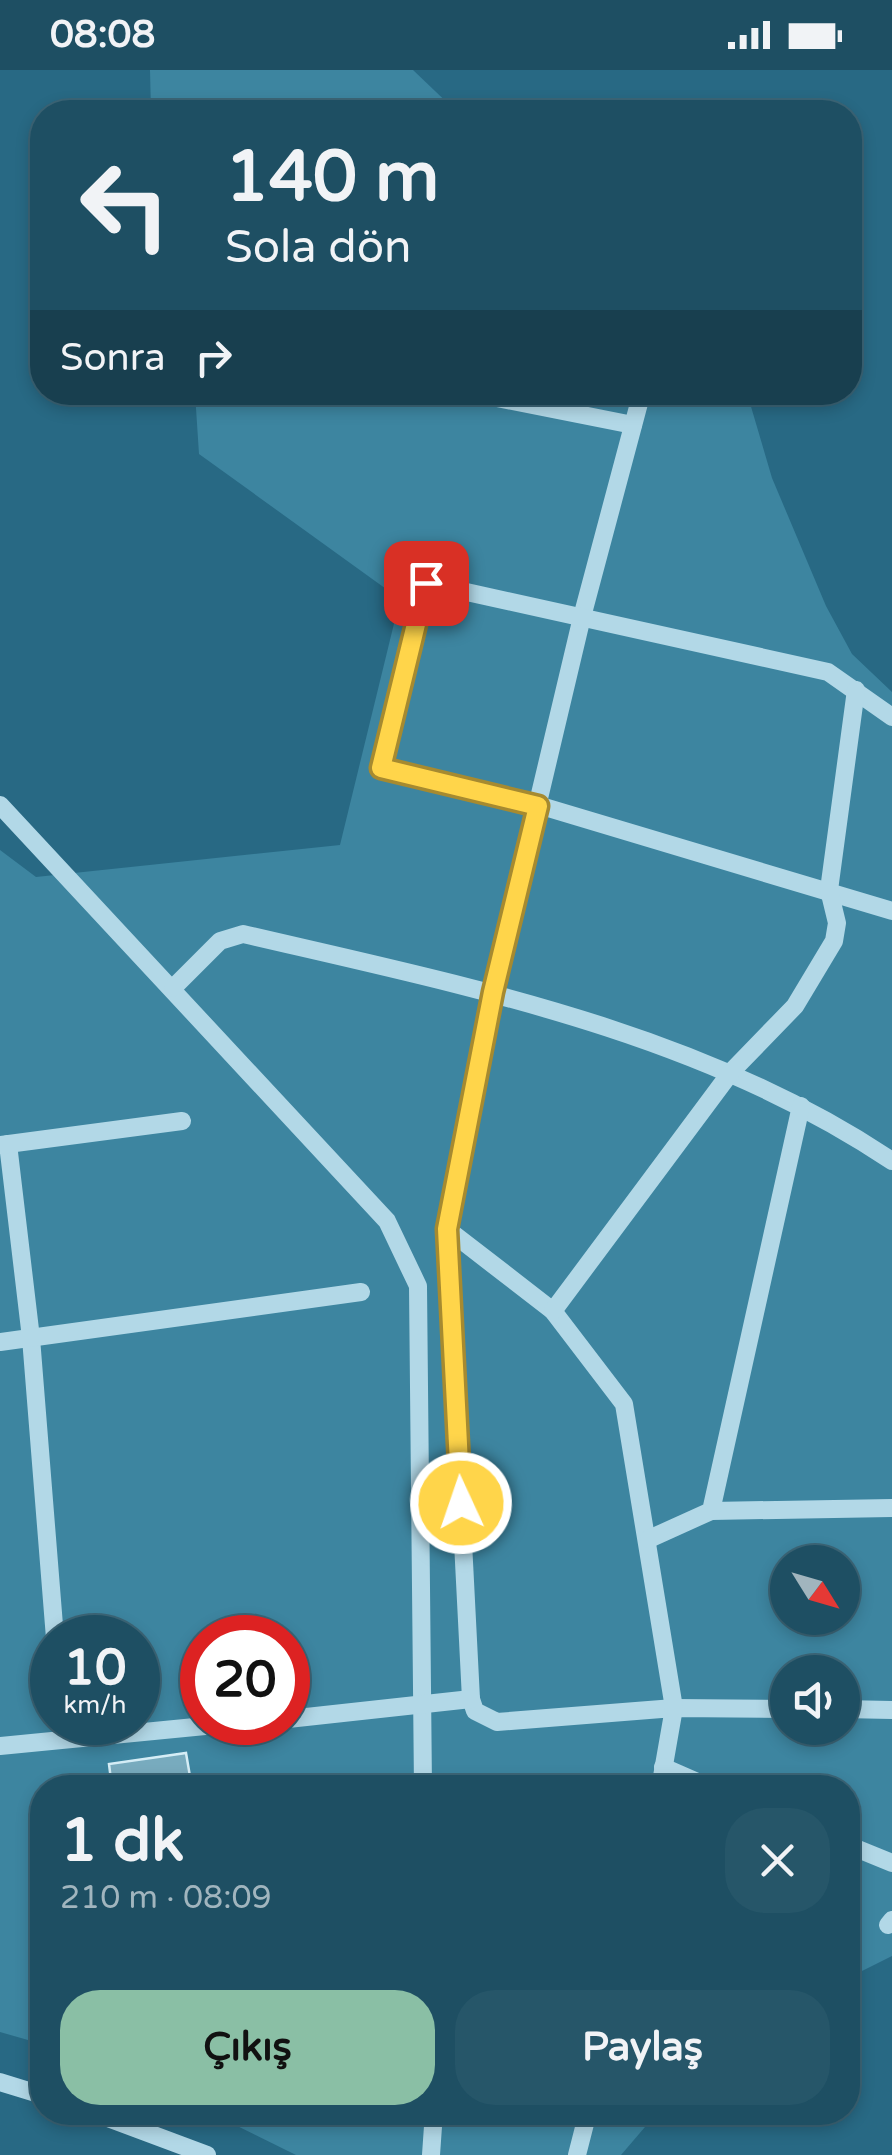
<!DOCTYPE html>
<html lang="tr">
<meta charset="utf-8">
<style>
body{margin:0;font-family:"Varela Round",sans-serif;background:#265669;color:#f1f3f6;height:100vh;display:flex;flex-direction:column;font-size:38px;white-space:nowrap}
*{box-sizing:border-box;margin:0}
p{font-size:32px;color:#a1b5be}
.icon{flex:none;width:55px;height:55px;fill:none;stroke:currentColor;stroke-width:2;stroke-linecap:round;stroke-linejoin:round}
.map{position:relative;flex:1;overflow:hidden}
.panel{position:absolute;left:30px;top:1705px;width:830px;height:350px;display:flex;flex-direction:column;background:#1e4f63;border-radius:40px;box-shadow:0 5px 15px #0003,0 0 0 2px #3c6678}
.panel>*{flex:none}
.top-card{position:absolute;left:30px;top:30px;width:832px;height:305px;border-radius:40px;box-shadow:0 5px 15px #0003,0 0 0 2px #3c6678;background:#1e4f63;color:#f1f3f6;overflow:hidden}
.needle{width:65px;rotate:127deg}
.controls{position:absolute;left:770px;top:1475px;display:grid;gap:20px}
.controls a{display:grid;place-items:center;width:90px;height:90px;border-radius:50%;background:#1e4f63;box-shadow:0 5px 15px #0003,0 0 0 2px #3c6678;font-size:50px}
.speed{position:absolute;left:30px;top:1545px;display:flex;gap:20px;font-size:50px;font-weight:700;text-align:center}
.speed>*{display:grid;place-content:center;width:130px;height:130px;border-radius:50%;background:#1e4f63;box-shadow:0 5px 15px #0003,0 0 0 2px #3c6678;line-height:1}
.speed small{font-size:25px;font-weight:400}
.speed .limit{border:15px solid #d22;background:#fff;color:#111}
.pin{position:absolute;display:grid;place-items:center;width:85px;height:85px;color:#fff;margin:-42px;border-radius:20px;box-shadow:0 5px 15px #0006}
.me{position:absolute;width:110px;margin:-55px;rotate:357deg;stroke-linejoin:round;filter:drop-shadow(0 0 8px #0008)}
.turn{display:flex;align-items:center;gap:35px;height:210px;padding:0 30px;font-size:45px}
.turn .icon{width:130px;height:130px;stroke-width:2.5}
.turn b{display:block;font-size:70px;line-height:85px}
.then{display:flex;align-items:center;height:95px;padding:0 30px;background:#0003;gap:20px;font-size:38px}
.round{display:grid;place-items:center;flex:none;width:105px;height:105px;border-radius:40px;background:#265669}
.summary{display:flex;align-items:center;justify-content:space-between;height:170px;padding:0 30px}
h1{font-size:60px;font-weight:700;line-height:75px}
.button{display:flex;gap:20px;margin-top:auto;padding:20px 30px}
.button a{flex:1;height:115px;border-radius:40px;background:#8abfa5;color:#111;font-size:40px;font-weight:700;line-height:115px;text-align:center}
.button a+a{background:#265669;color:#f1f3f6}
.status{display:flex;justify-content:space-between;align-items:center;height:70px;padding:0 50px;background:#1e4f63;direction:ltr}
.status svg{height:28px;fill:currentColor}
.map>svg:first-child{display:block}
.green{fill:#3d85a0;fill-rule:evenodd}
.building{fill:#78abbe;stroke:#d5edf6;stroke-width:2.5}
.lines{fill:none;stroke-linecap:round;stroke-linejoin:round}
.minor{stroke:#b2d8e7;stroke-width:18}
.route-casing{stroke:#a68a30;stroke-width:25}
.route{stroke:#ffd54a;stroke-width:18}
</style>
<div class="status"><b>08:08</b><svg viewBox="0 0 49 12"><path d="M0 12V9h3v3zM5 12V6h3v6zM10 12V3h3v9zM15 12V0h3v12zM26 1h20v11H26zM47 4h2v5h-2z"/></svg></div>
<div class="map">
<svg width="892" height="2085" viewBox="0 0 892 2085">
<rect width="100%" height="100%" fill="#286984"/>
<!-- green -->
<g class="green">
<polygon points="150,0 413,0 457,42 151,42"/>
<path d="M195,323H747L772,408L826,536L852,584L892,622V1886L848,1908V1718H42V1974L0,1962V780L36,807L340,775L400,529L199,384ZM788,1492H842V1548H788ZM52,1568H138V1652H52ZM202,1568H288V1652H202ZM788,1602H842V1658H788Z"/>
<polygon points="211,2043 657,2043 621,2085 296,2085"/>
</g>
<!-- building -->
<polygon class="building" points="186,1683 192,1718 112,1718 109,1694"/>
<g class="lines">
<!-- minor -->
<g class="minor">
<polyline points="467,322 633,355"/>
<polyline points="642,322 582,547 493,922 447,1159 471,1629 475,1641 497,1652 674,1638 788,1639"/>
<polyline points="892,647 828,602 426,513 381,698 538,735 892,841"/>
<polyline points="0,735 387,1151 418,1216 423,1718"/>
<path d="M173,918L220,871L243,864C466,916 700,962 892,1091"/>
<polyline points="8,1074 31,1268 55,1568"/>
<polyline points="0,1075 182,1051"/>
<polyline points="447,1159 553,1241 624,1334 674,1638 660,1718"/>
<polyline points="553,1241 731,1002 795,936 834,871 837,853 829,820 856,620"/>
<polyline points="0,1272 361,1222"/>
<polyline points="711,1441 892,1438"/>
<polyline points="649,1469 711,1441 801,1036"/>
<polyline points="842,1639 892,1640"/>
<polyline points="288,1649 471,1629"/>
<polyline points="0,1676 246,1652"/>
<polyline points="663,1697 711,1718"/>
<polyline points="848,1775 892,1793"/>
<polyline points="888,1855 892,1850"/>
<polyline points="0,2012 42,2025"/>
<polyline points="92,2042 207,2085"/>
<polyline points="431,2085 434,2042"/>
<polyline points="577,2085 588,2042"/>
</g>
</g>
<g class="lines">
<defs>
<polyline id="route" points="426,513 381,698 538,736 493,922 447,1159 461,1433"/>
</defs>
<!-- route casing -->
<use href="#route" class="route-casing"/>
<!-- route -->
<use href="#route" class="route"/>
</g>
</svg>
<div class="controls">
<a><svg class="needle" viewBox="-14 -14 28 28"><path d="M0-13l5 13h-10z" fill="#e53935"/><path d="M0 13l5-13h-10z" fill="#a1b5be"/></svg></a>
<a><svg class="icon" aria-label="sound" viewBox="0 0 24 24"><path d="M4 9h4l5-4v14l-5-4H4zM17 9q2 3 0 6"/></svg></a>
</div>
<div class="speed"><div>10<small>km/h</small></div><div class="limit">20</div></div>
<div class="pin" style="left:426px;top:513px;background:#d93025"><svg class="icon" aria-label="arrive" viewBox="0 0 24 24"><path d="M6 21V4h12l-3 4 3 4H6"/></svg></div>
<svg class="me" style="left:461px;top:1433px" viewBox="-20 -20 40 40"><circle r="17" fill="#ffd54a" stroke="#fff" stroke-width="3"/><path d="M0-11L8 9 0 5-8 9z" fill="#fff"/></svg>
<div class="top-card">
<div class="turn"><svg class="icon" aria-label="left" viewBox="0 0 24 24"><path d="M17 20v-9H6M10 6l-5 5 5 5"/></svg><div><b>140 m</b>Sola dön</div></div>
<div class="then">Sonra<svg class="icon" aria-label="right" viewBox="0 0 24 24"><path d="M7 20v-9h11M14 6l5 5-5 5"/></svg></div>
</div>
<section class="panel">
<div class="summary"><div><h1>1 dk</h1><p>210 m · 08:09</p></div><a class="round"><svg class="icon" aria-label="close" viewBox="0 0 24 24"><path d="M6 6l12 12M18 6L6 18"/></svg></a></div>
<div class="button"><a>Çıkış</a><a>Paylaş</a></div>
</section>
</div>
